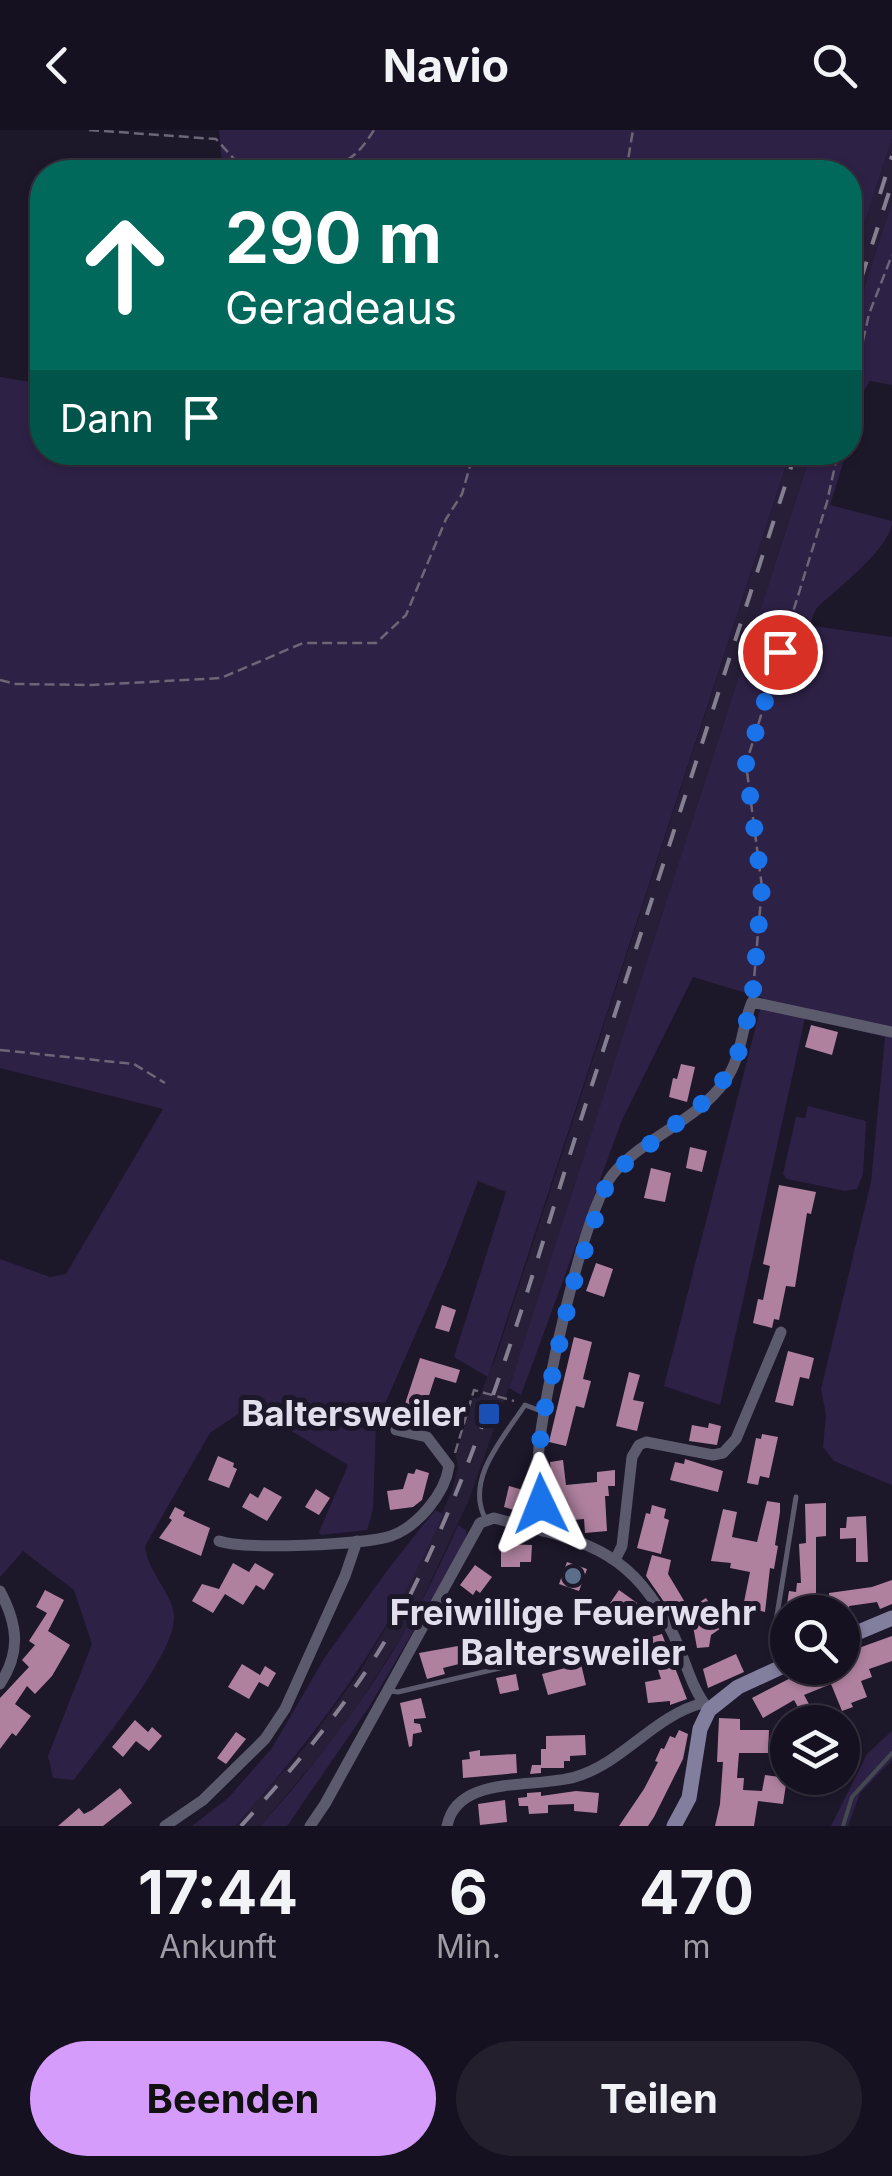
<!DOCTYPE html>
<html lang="de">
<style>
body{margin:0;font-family:Inter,sans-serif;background:#231f2d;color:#f1f3f6;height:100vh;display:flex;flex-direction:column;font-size:38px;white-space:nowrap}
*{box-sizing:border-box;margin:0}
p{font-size:32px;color:#9e9da5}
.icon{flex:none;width:55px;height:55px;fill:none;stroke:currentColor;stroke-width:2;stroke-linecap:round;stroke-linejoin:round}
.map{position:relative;height:1696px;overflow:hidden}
.details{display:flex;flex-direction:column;background:#161120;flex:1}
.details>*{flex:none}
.banner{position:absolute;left:30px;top:30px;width:832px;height:305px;border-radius:40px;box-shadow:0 2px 8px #0004,0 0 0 2px #35313e;background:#00695c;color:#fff;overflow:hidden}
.buttons{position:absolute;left:770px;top:1465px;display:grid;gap:20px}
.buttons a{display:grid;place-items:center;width:90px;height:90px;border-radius:50%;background:#161120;box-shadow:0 2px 8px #0004,0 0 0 2px #35313e;font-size:50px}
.pin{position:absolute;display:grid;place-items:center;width:85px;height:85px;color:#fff;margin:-42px;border:5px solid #fff;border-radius:50%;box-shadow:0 2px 10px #0007}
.me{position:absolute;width:110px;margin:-55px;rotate:358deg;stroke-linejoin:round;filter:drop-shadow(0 0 8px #0008)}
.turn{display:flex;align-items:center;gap:35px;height:210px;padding:0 30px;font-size:45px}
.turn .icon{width:130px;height:130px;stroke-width:2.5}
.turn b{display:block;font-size:70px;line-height:85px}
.then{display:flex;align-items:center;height:95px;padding:0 30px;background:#0003;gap:20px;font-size:38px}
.eta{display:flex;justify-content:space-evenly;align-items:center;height:170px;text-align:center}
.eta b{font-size:60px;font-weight:700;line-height:70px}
.action{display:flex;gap:20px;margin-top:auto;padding:20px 30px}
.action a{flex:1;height:115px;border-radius:60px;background:#d59cfb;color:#111;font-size:40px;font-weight:700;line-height:115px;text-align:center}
.action a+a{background:#231f2d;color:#f1f3f6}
header{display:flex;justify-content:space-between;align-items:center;height:130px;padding:0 30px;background:#161120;font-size:45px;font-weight:700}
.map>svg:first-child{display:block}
.built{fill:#271f38}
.green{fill:#2e2146}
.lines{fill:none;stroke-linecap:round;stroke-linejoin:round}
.stream{stroke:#444851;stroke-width:4}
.building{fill:#af819f}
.path{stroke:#6c6677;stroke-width:2.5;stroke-dasharray:10 5;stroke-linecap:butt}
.lane{stroke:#5c5a6d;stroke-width:5}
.street{stroke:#5c5a6d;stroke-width:11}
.secondary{stroke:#827e9d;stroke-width:15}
.rail{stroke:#858091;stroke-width:4;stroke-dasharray:18 18;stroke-linecap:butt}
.route{stroke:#1a73e8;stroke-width:18;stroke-dasharray:0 32.4}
.transit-dot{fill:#1a4fb4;stroke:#1d172a;stroke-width:4}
.service-dot{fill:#5c6f8a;stroke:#1d172a;stroke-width:4}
.labels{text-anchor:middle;stroke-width:10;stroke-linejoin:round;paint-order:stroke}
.poi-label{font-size:35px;font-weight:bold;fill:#e2deec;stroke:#1d172a;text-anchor:end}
</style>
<header><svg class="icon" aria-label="back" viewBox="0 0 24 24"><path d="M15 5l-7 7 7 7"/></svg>Navio<svg class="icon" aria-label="search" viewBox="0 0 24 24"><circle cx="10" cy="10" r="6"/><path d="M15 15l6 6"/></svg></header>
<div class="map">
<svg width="892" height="1696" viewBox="0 0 892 1696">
<rect width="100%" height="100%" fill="#1d172a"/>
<!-- built -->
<g class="built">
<polygon points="892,8 892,72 850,202 850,138"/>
<polygon points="790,323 811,323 517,1234 469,1370 414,1487 343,1598 260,1696 235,1696 305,1617 359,1543 397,1479 451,1363 458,1338 456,1326 472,1268 479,1268 496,1227"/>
</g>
<!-- green -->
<g class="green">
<polygon points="219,0 892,0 892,8 850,138 850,42 223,42"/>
<polygon points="892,72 892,255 870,251 863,262 850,306 850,202"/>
<path d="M0,247L42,254V322H156L165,326L175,322L790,323L488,1247L454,1227L506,1062L478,1051L446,1135L376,1294L373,1380L367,1400L321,1405L319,1402L348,1335L250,1276L210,1303L145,1416C147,1441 173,1464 174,1486C176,1524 98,1617 74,1650L53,1648L48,1626L92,1514L74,1460L23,1421L0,1447V1129L50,1147L66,1144L163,979L0,938Z"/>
<path d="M811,323H846L830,375L892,391C892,418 836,459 816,479L811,491L813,496L892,507V1355L834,1331L823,1317L826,1285L821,1259L871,1052L885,907L805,888L720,1275L664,1256L763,868L693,847L622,990L521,1265L509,1258Z"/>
<polygon points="808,976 866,991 863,1044 857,1059 845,1061 787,1049 783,1044 796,987 805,988"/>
<path d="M435,1380L443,1384C392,1502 321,1601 235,1696H192L228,1668L272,1618L325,1527L389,1438Z"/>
<path d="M458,1395L466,1400L467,1409L369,1577L287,1696H260C343,1605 410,1508 458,1395Z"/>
<polygon points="892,1601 892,1630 860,1663 848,1696 831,1696 867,1624"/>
</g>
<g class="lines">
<!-- stream -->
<polyline class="stream" points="843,1696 852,1667 892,1623"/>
</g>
<!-- building -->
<g class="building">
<polygon points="811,895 838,902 832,925 805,917"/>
<polygon points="681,934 695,937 687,972 669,967 673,948 677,949"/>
<polygon points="690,1017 707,1021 702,1042 686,1038"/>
<polygon points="651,1038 671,1043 665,1072 644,1068"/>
<polygon points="779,1055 816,1062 811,1084 807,1083 795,1157 786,1156 779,1190 774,1189 772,1198 753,1193 758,1169 763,1170 770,1136 763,1134"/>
<polygon points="596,1133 613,1139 604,1167 586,1161"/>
<polygon points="442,1175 456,1180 449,1202 435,1198"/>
<polygon points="574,1207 592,1212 583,1249 591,1251 584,1278 576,1276 566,1316 549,1312"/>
<polygon points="788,1221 814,1228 809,1249 800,1247 793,1276 775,1272"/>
<polygon points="420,1228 460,1240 456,1253 435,1247 423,1284 404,1277"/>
<polygon points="629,1242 640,1245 633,1270 644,1272 637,1301 616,1296"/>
<polygon points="709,1293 721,1296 717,1315 689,1311 692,1295 708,1298"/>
<polygon points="762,1304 778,1307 769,1348 760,1346 758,1355 747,1353 756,1308 761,1309"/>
<polygon points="218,1326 234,1333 233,1337 237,1339 229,1358 208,1350"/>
<polygon points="685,1329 723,1341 718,1362 670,1350 675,1332 684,1334"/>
<polygon points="563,1330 566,1355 597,1352 597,1342 615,1340 615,1356 608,1356 609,1366 605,1366 607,1401 585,1403 584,1389 552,1392 551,1367 554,1367 550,1332"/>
<polygon points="416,1339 429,1343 422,1370 413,1377 390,1380 387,1361 403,1359 408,1343 414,1344"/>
<polygon points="509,1356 530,1362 524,1383 504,1377"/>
<polygon points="264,1357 282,1367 267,1391 242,1377 250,1363 258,1368"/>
<polygon points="316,1359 330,1368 319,1385 305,1377"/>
<polygon points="767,1371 780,1373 780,1382 775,1415 778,1416 774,1439 770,1438 765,1482 743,1477 750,1442 730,1438 731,1433 711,1431 723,1379 737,1382 732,1407 757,1412"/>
<polygon points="826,1373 826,1406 816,1407 816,1465 810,1464 807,1482 786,1481 789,1461 796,1462 797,1453 801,1453 799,1414 806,1413 805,1374"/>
<polygon points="652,1375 666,1379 664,1388 669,1390 661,1424 637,1418 646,1383 650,1384"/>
<polygon points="175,1377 185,1382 183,1386 210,1398 201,1426 159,1408 172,1390 169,1388"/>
<polygon points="866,1386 868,1432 856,1432 856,1408 840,1409 840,1398 846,1398 847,1387"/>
<polygon points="501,1414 532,1415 531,1432 520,1432 520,1437 501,1437"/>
<polygon points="652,1425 671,1430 668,1444 686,1474 671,1482 646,1446"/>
<polygon points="567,1432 587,1439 579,1461 559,1454"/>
<polygon points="233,1433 249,1442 255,1433 274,1444 264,1460 256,1455 243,1475 225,1464 213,1483 192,1471 202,1454 219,1459"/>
<polygon points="475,1435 492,1447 480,1463 476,1460 473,1465 460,1455"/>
<polygon points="892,1450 892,1474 880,1479 877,1472 849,1476 850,1482 830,1482 829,1463 872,1457"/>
<polygon points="45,1460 64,1470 48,1501 70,1515 52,1546 35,1564 27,1556 15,1574 31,1586 16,1606 12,1603 0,1619 0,1568 29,1537 22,1530 35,1515 29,1511 47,1483 36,1477"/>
<polygon points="619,1460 647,1480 634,1499 606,1479"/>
<polygon points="706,1468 724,1496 711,1505 709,1517 697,1518 693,1496 684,1482"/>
<polygon points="662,1504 687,1569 670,1575 670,1571 648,1573 645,1552 661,1549 648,1508"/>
<polygon points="892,1506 892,1531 869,1539 872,1547 861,1551 867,1567 851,1573 853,1577 842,1581 831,1554 804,1565 809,1574 799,1579 794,1570 763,1588 752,1568 810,1538 842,1538 842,1524"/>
<polygon points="458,1516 463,1533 443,1538 445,1544 427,1549 419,1523"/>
<polygon points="736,1524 744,1542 708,1558 703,1539"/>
<polygon points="242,1534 260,1545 265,1536 276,1543 268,1557 259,1552 249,1569 228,1557"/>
<polygon points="581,1534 586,1555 548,1565 542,1544"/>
<polygon points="516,1544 519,1560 500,1564 496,1548"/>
<polygon points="421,1568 426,1588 414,1589 414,1593 420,1594 422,1602 413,1604 412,1616 409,1617 400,1573"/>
<polygon points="719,1588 740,1589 740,1600 769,1600 768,1623 739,1623 737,1648 744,1648 743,1660 762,1661 765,1645 787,1648 783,1674 758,1671 754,1696 715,1696 720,1674 723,1632 717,1632"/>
<polygon points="135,1590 148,1602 152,1597 162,1606 149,1621 136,1611 123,1627 112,1617"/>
<polygon points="679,1600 688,1604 683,1629 654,1687 648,1696 619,1696 644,1659 658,1632 655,1631 661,1618 664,1619 670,1606 675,1608"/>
<polygon points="236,1602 246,1609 226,1634 217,1628"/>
<polygon points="585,1605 586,1625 570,1626 570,1631 564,1631 564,1638 541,1638 541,1643 530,1644 532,1635 541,1635 541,1619 546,1619 546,1606"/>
<polygon points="480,1620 480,1626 516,1624 517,1643 463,1648 462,1630 470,1629 469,1622"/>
<polygon points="120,1658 132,1673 103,1696 58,1696 79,1678 84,1684 92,1680"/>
<polygon points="576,1661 599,1663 597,1683 574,1681 574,1674 548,1675 548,1683 529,1684 528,1676 519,1676 518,1668 527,1667 527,1663 541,1662 541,1666"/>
<polygon points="505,1670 507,1692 480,1695 478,1674"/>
</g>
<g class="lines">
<!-- path -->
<g class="path">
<polyline points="89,0 216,9 245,41 251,42"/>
<path d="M290,42C326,17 338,58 374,0"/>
<polyline points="626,42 633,0"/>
<polyline points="850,269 869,184 892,125"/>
<polyline points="0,550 16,554 92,555 221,548 303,513 376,513 406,485 446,389 462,364 474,322"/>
<polyline points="753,861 762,757 746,634 827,372 838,322"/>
<polyline points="0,920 134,934 165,953"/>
<polyline points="455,1323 474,1260 514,1271"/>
</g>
<!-- lane -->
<g class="lane">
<path d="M485,1388C465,1349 504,1307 525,1275L541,1281"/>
<polyline points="781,1535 773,1510 796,1367"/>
<polyline points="391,1561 398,1562 543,1528"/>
</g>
<!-- street -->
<g class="street">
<path d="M543,1401C541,1373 537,1345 539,1317C544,1265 583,1081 613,1044C644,1007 697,991 725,951C742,928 741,898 752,872L892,902"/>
<path d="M219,1411C245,1420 364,1415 391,1406C417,1397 445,1364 449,1336L427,1307L396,1300"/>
<polyline points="616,1428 622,1416 632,1327 639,1315 646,1312 713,1325 723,1323 736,1309 781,1202"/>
<path d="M0,1461C18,1495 21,1522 0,1554"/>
<polyline points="165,1696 203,1670 265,1609 285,1579 345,1446 357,1411"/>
<path d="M310,1696L325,1674L480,1393L494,1388C581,1411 629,1415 673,1504C686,1530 690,1557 709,1580"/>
<path d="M447,1696C457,1644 534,1659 575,1647C625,1632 653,1586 703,1573"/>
</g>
<!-- secondary -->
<g class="secondary">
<polyline points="842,1509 892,1488"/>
<polyline points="674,1696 689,1668 700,1599 709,1580 738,1557 788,1534"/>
</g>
<!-- rail -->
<g class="rail">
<polyline points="880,64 892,26"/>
<polyline points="850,183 892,53"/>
<path d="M241,1696C302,1629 361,1559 403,1479C487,1316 534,1135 590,961C659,748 727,535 796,322"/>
</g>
</g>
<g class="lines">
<!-- route -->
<polyline class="route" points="541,1374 539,1320 544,1282 572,1158 606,1056 622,1036 714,964 736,931 752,872 762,757 746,634 780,522"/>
</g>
<!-- markers -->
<rect class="transit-dot" x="477" y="1272" width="24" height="24" rx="5"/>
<circle class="service-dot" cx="573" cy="1446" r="10"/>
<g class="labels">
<!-- poi labels -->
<g class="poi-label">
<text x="466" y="1296">Baltersweiler</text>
<text x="573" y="1495" text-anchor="middle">Freiwillige Feuerwehr<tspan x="573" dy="40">Baltersweiler</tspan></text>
</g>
</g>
</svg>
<div class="buttons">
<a><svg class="icon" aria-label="search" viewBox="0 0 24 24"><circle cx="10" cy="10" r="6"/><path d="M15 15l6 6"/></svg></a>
<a><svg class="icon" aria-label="layers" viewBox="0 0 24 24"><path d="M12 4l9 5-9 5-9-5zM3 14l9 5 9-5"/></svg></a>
</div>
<div class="pin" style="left:780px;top:522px;background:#d93025"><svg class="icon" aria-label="arrive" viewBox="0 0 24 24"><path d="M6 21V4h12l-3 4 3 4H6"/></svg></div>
<svg class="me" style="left:541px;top:1374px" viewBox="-20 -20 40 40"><path d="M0-17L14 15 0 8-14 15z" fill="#1a73e8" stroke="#fff" stroke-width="4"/></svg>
<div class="banner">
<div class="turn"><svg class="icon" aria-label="ahead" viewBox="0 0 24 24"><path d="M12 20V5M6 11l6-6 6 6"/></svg><div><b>290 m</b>Geradeaus</div></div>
<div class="then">Dann<svg class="icon" aria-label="arrive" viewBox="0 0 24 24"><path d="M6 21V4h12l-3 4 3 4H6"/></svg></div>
</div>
</div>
<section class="details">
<div class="eta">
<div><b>17:44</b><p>Ankunft</p></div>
<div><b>6</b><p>Min.</p></div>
<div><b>470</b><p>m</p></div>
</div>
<div class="action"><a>Beenden</a><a>Teilen</a></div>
</section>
